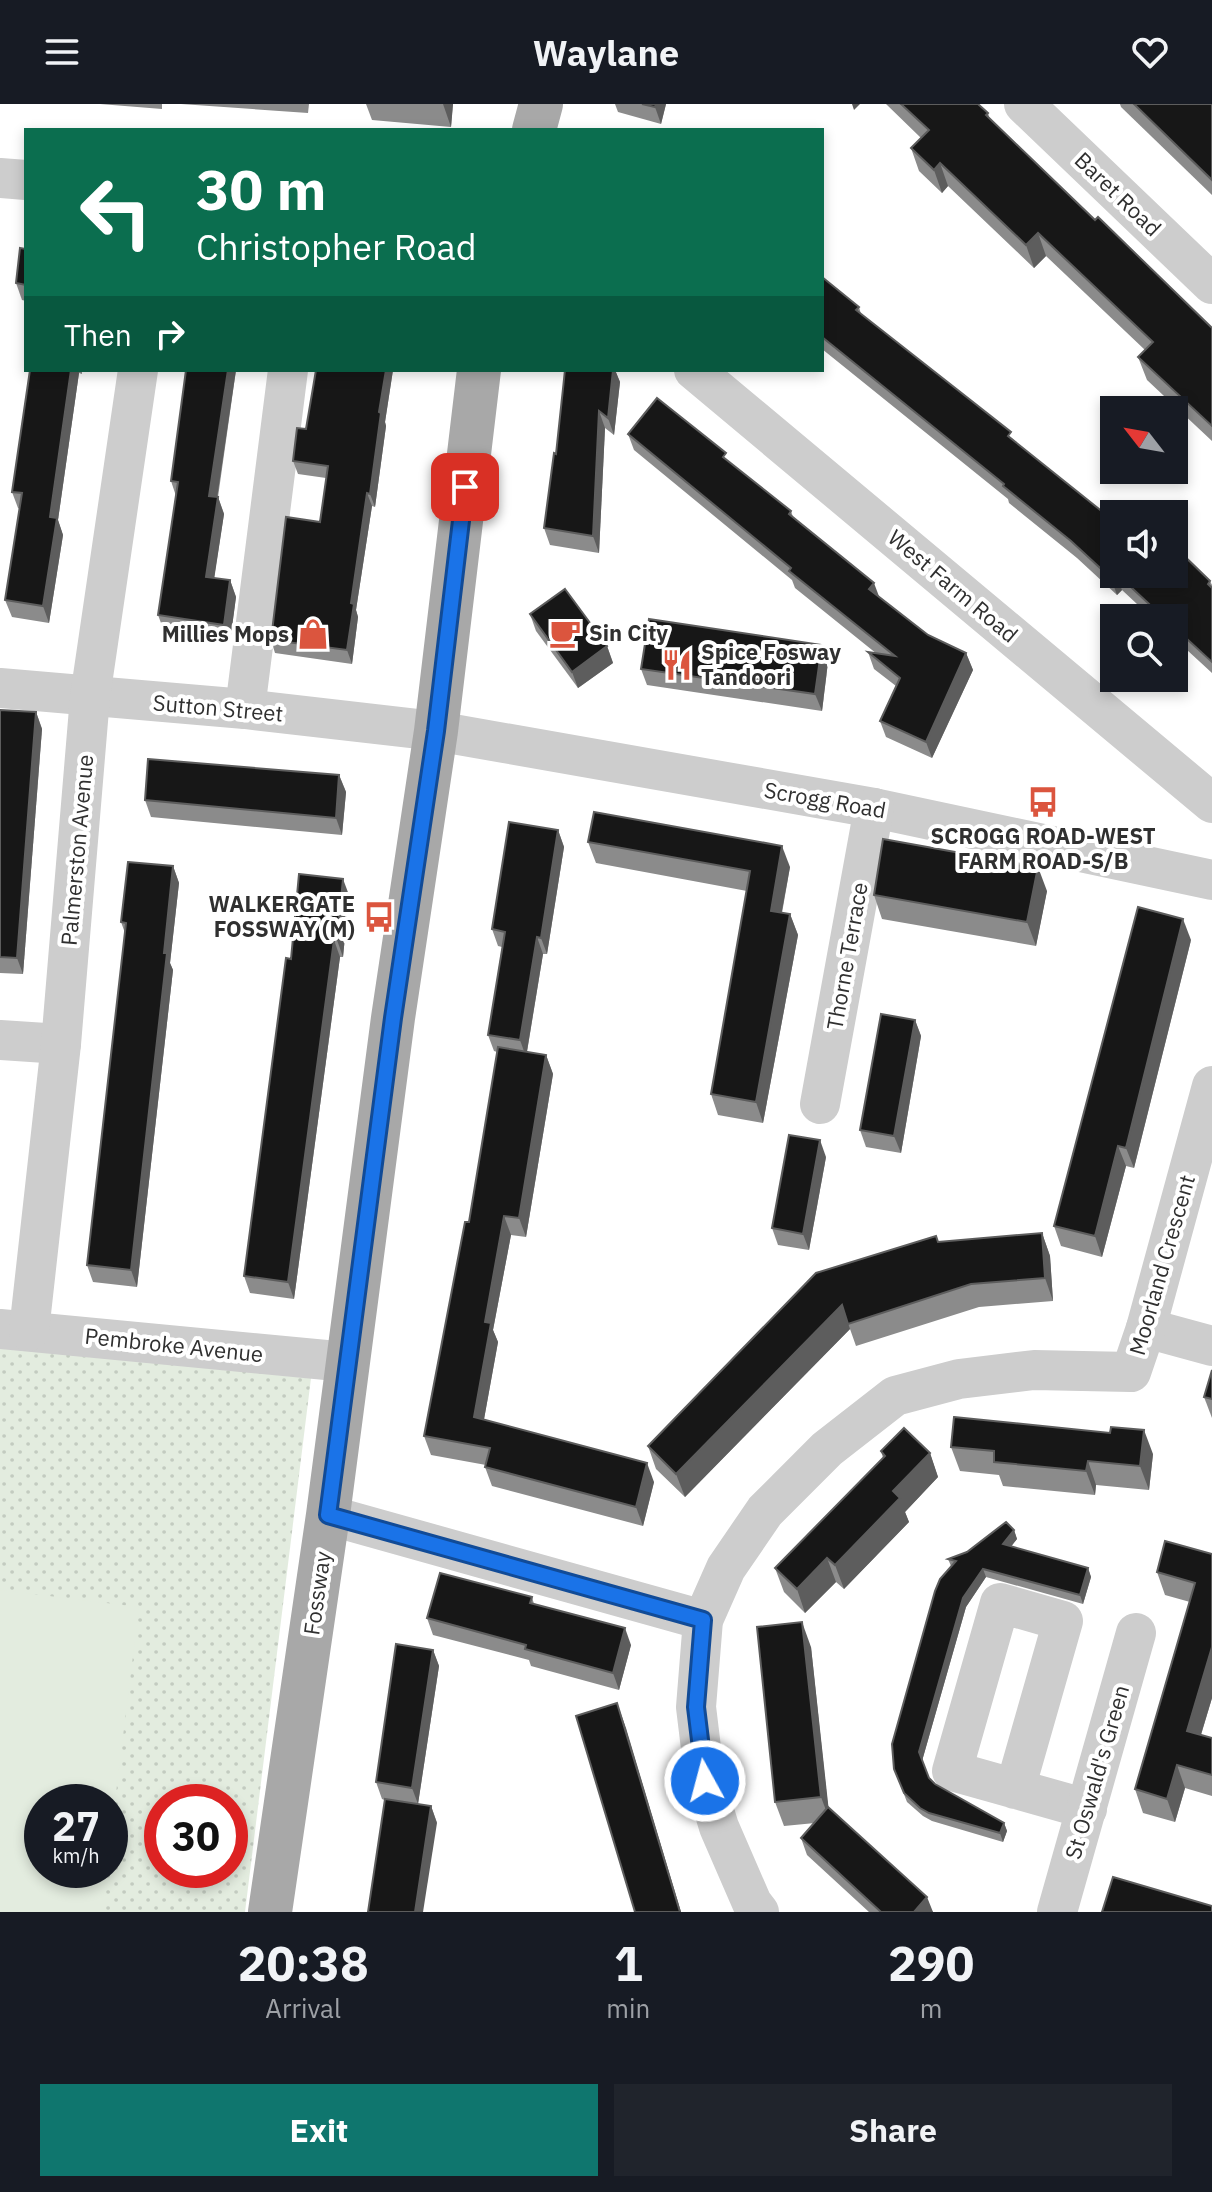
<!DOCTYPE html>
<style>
body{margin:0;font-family:"IBM Plex Sans",sans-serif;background:#20242c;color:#f1f3f6;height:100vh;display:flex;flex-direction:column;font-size:30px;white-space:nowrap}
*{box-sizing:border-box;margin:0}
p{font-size:26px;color:#9ea1a6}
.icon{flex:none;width:44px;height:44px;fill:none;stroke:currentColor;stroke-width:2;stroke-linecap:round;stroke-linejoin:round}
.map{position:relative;height:1808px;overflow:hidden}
.details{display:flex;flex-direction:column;background:#171b24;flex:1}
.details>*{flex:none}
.banner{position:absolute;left:24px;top:24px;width:800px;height:244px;border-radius:0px;box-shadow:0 4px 12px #0003;background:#0b6e4f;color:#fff;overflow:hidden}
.needle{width:52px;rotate:301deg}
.tools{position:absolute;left:1100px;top:292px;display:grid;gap:16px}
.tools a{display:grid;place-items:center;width:88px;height:88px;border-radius:0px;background:#171b24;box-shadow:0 4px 12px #0003;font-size:40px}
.speed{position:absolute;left:24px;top:1680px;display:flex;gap:16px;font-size:40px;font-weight:700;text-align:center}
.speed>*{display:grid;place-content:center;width:104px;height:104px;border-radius:50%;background:#171b24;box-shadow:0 4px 12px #0003;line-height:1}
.speed small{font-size:20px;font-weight:400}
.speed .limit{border:12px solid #d22;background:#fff;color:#111}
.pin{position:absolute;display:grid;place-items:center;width:68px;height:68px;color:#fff;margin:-34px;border-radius:16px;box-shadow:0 4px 12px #0006}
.me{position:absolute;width:88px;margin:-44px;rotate:353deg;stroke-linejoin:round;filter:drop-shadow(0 0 6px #0008)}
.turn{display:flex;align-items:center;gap:28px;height:168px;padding:0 40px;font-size:36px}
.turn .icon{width:104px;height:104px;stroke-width:2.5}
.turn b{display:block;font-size:56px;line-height:68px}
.then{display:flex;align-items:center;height:76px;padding:0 40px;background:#0003;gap:16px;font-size:30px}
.eta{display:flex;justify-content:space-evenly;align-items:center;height:136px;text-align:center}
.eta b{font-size:48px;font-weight:800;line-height:56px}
.cta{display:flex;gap:16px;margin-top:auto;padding:16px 40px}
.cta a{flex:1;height:92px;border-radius:0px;background:#0f766e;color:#fff;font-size:32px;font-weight:800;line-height:92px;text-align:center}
.cta a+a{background:#20242c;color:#f1f3f6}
header{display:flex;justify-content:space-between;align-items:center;height:104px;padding:0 40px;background:#171b24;font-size:36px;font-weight:800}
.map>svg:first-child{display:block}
.grass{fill:url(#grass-dots);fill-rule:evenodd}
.garden{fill:#e3ecdf}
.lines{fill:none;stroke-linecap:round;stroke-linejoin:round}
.minor{stroke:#cdcdcd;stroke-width:40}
.major{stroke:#a8a8a8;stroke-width:44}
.wall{fill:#8b8b8b}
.shaded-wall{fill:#5d5d5d}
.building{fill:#171717;stroke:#5d5d5d;stroke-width:2}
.route-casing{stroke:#114b97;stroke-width:20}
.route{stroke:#1a73e8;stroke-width:14}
.labels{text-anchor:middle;stroke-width:8;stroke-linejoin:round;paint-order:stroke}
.street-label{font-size:22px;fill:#303030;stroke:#fff}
.poi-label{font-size:22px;font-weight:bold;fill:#303030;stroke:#fff;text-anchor:start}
</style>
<header><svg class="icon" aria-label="menu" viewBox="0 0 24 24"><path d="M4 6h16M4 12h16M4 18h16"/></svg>Waylane<svg class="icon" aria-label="heart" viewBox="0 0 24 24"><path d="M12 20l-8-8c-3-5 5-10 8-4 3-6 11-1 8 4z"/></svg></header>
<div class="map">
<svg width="1212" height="1808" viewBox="0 0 1212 1808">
<defs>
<pattern id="grass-dots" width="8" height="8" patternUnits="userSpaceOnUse" patternTransform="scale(2)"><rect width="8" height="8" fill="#e3ecdf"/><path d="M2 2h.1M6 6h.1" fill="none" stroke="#c3cbc0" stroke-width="1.8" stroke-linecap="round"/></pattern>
</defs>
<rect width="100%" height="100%" fill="#fff"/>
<!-- grass -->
<path class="grass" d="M0,1234L313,1258L245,1808H0ZM42,1698H110V1766H42ZM162,1698H230V1766H162Z"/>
<!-- garden -->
<polygon class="garden" points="0,1486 139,1503 110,1737 110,1698 42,1698 42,1766 106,1766 101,1808 0,1808"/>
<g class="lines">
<!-- minor -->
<g class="minor">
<polyline points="1024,0 1212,180"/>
<polyline points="0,74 26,76"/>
<polyline points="694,266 1212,699"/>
<polyline points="0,584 245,605 436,627 874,704 1212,776"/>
<polyline points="245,605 288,266"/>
<polyline points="0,936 61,940"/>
<polyline points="820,1000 874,704"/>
<polyline points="1146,1224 1212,1242"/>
<polyline points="0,1225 347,1258"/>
<polyline points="29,1227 61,940 90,593 138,266"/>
<polyline points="328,1411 703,1516"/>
<polyline points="1015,1685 1063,1517 1000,1499 952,1667 1087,1705"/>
<polyline points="759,1808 752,1799 719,1723 705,1677 696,1603 703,1516 726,1464 765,1407 827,1345 895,1292 959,1275 1034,1266 1131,1268 1146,1224 1212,982"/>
<polyline points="1057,1808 1136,1529"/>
</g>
<!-- major -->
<g class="major">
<polyline points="534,26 541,0"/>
<polyline points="270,1808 328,1411 393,914 436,627 479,266"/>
</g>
</g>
<!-- wall -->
<g class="wall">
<polygon points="100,0 162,0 162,5"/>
<polygon points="181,0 309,0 308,9"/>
<polygon points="366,0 453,0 451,23 372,16"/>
<polygon points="615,0 666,0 661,20 618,8"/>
<polygon points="886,0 978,0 988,9 990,16 1095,116 1212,224 1212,337 1147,276 1138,253 1145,246 1046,152 1034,164 948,82 942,89 919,67 911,44 921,34"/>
<polygon points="1120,0 1212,0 1212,91 1121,3"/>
<polygon points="26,145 26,197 22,196 16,179"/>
<polygon points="822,173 859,203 861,210 1014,336 1114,470 1210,477 1212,481 1212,569 1174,534 1174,514 1152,514 1122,486 1117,491 1077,454 1009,399 1008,395 822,245"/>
<polygon points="30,266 82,266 82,270 79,269 58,416 63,431 49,519 12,513 5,496 20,405 18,404 12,388"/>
<polygon points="236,266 218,393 224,410 214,474 230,476 236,493 230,538 164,527 158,511 176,392 171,377"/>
<polygon points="393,266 385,318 386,322 375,403 372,402 356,506 358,513 352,560 275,549 271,536 320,418 326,374 298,370 293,357 306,325"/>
<polygon points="565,266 615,266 620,278 614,331 605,324 599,449 550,441 544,424 556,350"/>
<polygon points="628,330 729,358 791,407 793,413 879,493 928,531 966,549 973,566 932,654 886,633 880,617 896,582 874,565 868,548 877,550 795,484 792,476 634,346"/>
<polygon points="530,510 607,542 613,559 578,584 536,527"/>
<polygon points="828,558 822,607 647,581 641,565"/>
<polygon points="0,606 36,608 42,625 23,870 0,869"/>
<polygon points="339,671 346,688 342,731 151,713 145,696"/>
<polygon points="558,726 564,743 547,850 543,850 527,948 546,951 553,970 526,1133 511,1131 493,1226 498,1238 484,1315 654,1378 643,1422 492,1382 485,1363 486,1361 431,1351 424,1332 469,1118 497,948 494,947 488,931 502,843 498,842 492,825"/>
<polygon points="588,738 790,763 782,809 790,810 798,831 763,1019 718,1011 711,990 747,787 596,759"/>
<polygon points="173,762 179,779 170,859 173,866 137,1183 93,1178 87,1161 125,829 121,818"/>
<polygon points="1047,787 1036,842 882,815 874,791"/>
<polygon points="349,791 343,853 340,853 294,1195 250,1189 244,1172 291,855"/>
<polygon points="1191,836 1134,1064 1126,1062 1102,1153 1061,1142 1054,1122"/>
<polygon points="915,916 921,932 901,1049 866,1043 860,1026"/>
<polygon points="826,1053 809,1146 778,1141 772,1124"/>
<polygon points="1042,1129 1050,1152 1053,1197 979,1203 856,1242 850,1225 685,1393 656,1365 648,1342 938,1138"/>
<polygon points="1212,1266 1212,1314 1204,1293"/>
<polygon points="951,1343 1153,1350 1149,1386 1096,1381 1095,1391 1003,1382 999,1371 960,1367"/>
<polygon points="881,1347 930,1349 938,1373 905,1408 909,1418 844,1485 836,1478 805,1509 784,1488 775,1464 883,1354"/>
<polygon points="1014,1426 1017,1435 1011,1442 1088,1464 1091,1473 1083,1500 986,1473 966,1503 922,1657 929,1674 935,1680 1004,1719 1007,1727 1003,1738 932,1717 923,1712 907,1698 894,1665 951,1462 948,1455 967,1448"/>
<polygon points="1212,1450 1212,1594 1201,1631 1212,1634 1212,1692 1185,1684 1175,1718 1143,1709 1135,1685 1190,1498 1165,1491 1157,1468"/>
<polygon points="532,1493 534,1500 631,1541 619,1586 531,1562 529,1556 433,1531 427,1514"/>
<polygon points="811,1543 828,1703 933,1808 869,1808 807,1751 801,1734 815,1719 784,1722 775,1698"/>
<polygon points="433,1546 439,1562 418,1700 431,1702 437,1719 382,1695 376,1678"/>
</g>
<!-- shaded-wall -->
<g class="shaded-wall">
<polygon points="443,0 453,0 451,23"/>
<polygon points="656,0 666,0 661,20 655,3"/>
<polygon points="852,0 860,0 854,6"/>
<polygon points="940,59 948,82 942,89 934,66"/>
<polygon points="1038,129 1046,152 1034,164 1026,141"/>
<polygon points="71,266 78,266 79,269 58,416 63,431 49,519 43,502 50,413"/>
<polygon points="228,266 236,266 215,408 209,392"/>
<polygon points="386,266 393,266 385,318 386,322 375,403 370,390 379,308"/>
<polygon points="613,266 615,266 620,278 614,331 608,314"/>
<polygon points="599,307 605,324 599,449 593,432"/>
<polygon points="367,389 372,402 356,506 358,513 352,560 347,546 351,499"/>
<polygon points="218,393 224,410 212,489 206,473"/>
<polygon points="1115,470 1122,486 1117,491 1111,474"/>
<polygon points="230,476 236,493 230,538 224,521"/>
<polygon points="874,479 880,495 869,485"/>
<polygon points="822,541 828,558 822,607 815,590"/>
<polygon points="607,542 613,559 578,584 572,568"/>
<polygon points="966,549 973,566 932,654 926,638"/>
<polygon points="36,608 42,625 23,870 17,854"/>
<polygon points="339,671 346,688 342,731 336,714"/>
<polygon points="558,726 564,743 547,850 541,834"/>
<polygon points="782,742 790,763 778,828 771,807"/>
<polygon points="173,762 179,779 170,859 173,866 137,1183 131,1166"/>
<polygon points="1038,763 1047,787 1036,842 1027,818"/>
<polygon points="343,775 349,791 343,853 337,836"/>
<polygon points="790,810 798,831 763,1019 756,998"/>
<polygon points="1183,815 1191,836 1134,1064 1126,1044"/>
<polygon points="537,833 543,850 526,953 520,936"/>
<polygon points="334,836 340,853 294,1195 288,1178"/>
<polygon points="915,916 921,932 901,1049 894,1032"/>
<polygon points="546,951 553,970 526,1133 519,1114"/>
<polygon points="820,1036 826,1053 809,1146 803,1130"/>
<polygon points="1118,1042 1126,1062 1102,1153 1095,1132"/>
<polygon points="504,1112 511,1131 493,1226 498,1238 481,1332 474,1313 485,1218"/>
<polygon points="1042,1129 1050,1152 1053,1197 1045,1174"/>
<polygon points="842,1201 850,1225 685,1393 676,1370"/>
<polygon points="1144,1326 1153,1350 1149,1386 1140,1362"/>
<polygon points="930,1349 938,1373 905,1408 909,1418 844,1485 835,1461 893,1387"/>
<polygon points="1088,1357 1096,1381 1095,1391 1086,1367"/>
<polygon points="647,1359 654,1378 643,1422 636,1403"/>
<polygon points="1014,1426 1017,1435 1006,1449 1003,1440"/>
<polygon points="827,1454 836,1478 805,1509 797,1485"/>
<polygon points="1088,1464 1091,1473 1083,1500 1080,1491"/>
<polygon points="983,1465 986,1473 966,1503 922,1657 919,1648 963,1494"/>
<polygon points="802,1518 811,1543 830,1717 821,1693"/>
<polygon points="625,1524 631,1541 619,1586 613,1569"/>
<polygon points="1212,1543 1212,1594 1195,1650 1187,1627"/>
<polygon points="433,1546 439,1562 418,1700 412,1684"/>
<polygon points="617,1599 626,1624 681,1808 680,1808"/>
<polygon points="1177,1661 1185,1684 1175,1718 1167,1695"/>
<polygon points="431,1702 437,1719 423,1808 415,1808"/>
<polygon points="1004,1719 1007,1727 1003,1738 1000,1729"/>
<polygon points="927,1793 933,1808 914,1808"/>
</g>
<!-- building -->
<g class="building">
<polygon points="642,0 656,0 655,3"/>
<polygon points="901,0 978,0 988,9 986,11 1095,116 1098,113 1212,224 1212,322 1138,253 1153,238 1038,129 1026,141 940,59 934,66 911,44 929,26"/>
<polygon points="1134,0 1212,0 1212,76"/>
<polygon points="20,144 26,145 26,181 16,179"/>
<polygon points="822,173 859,203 856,206 1011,328 1008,332 1109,413 1116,404 1122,410 1114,410 1114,470 1115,470 1111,474 1071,437 1003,382 1004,380 822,233"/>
<polygon points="30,266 71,266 50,413 57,414 43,502 5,496 22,389 12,388"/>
<polygon points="186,266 228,266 209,392 218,393 206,473 230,476 224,521 158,511 178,378 171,377"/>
<polygon points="316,266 386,266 379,308 381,309 370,390 367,389 351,499 354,500 347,546 271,536 286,413 320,418 328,362 293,357 297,324 306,325"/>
<polygon points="565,266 613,266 608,314 599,307 593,432 544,424 554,349 556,350"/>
<polygon points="657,294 726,349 723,353 791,407 789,410 874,479 869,485 928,531 966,549 926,638 880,617 900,574 868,548 895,552 789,467 791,464 628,330"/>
<polygon points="1174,442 1210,477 1208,480 1212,484 1212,558 1174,523 1174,514 1164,514 1117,470 1174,470"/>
<polygon points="565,485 607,542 572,568 530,510"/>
<polygon points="649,515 822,541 815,590 641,565"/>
<polygon points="0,606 36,608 17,854 0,853"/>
<polygon points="148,655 339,671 336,714 145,696"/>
<polygon points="594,708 782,742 771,807 790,810 756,998 711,990 750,767 588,738"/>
<polygon points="509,718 558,726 541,834 537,833 520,936 488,931 505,828 492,825"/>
<polygon points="883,735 1038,763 1027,818 874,791"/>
<polygon points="128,758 173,762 164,849 167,849 131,1166 87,1161 126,819 121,818"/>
<polygon points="299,770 343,775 337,836 334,836 288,1178 244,1172 286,854 291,855"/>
<polygon points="1138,803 1183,815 1126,1044 1118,1042 1095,1132 1054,1122"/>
<polygon points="881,910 915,916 894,1032 860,1026"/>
<polygon points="498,943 546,951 519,1114 504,1112 485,1218 491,1219 474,1313 647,1359 636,1403 485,1363 490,1344 424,1332 465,1118 469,1118"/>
<polygon points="789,1031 820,1036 803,1130 772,1124"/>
<polygon points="1042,1129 1045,1174 971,1180 848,1220 842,1201 676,1370 648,1342 816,1169 936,1132 938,1138"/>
<polygon points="1212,1266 1212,1295 1204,1293"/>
<polygon points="954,1313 1110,1329 1111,1323 1144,1326 1140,1362 1088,1357 1086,1367 994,1358 994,1347 951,1343"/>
<polygon points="904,1324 930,1349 893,1387 900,1394 835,1461 827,1454 797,1485 775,1464 885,1352 881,1347"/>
<polygon points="1006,1418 1014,1426 1003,1440 1088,1464 1080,1491 983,1465 963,1494 919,1648 929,1674 935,1680 1004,1719 1000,1729 929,1709 920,1704 904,1689 894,1665 892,1640 935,1487 940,1475 956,1457 948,1455 967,1448"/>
<polygon points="1165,1437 1212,1450 1212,1543 1187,1627 1212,1634 1212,1671 1177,1661 1167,1695 1135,1685 1195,1479 1157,1468"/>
<polygon points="440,1469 532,1493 530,1499 625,1524 613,1569 525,1545 526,1541 427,1514"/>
<polygon points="802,1518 821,1693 775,1698 757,1523"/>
<polygon points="396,1540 433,1546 412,1684 376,1678"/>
<polygon points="617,1599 680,1808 635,1808 576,1612"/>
<polygon points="385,1695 431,1702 415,1808 368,1808"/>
<polygon points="828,1703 927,1793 914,1808 881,1808 801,1734"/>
<polygon points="1113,1773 1212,1802 1212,1808 1102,1808"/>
</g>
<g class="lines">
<defs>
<polyline id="route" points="465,383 436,627 393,914 328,1411 703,1516 696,1603 705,1677"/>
</defs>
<!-- route casing -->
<use href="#route" class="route-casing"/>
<!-- route -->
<use href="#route" class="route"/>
</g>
<!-- icons -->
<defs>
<symbol id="cafe-bare" viewBox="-9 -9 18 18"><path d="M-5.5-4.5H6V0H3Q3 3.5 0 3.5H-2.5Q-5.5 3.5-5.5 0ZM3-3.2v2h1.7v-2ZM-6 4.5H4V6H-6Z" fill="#db553e" stroke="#fff" stroke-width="2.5" paint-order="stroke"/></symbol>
<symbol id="shop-bare" viewBox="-9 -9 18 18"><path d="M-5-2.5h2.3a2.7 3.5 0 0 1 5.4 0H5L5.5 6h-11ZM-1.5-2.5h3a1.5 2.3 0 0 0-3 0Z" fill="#db553e" stroke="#fff" stroke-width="2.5" paint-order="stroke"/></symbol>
<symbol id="restaurant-bare" viewBox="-9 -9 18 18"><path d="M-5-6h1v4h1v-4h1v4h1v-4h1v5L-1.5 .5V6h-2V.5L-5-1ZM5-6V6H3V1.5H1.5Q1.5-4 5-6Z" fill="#db553e" stroke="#fff" stroke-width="2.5" paint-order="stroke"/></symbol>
<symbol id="bus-bare" viewBox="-9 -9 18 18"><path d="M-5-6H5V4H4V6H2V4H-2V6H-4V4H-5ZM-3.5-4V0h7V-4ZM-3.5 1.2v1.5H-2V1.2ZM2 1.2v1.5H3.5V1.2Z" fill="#db553e" stroke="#fff" stroke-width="2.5" paint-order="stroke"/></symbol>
</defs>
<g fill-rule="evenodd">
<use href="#cafe-bare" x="543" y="507" width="44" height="44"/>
<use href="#shop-bare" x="291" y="508" width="44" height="44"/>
<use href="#restaurant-bare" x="655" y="539" width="44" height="44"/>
<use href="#bus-bare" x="1021" y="676" width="44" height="44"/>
<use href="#bus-bare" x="357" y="791" width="44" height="44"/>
</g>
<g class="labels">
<!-- street labels -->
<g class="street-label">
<text transform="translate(1118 90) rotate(44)" y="8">Baret Road</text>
<text transform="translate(953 482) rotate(40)" y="8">West Farm Road</text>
<text transform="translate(218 604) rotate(5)" y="8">Sutton Street</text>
<text transform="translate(825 696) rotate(10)" y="8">Scrogg Road</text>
<text transform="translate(77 746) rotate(-85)" y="8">Palmerston Avenue</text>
<text transform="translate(847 852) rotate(-80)" y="8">Thorne Terrace</text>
<text transform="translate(1162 1161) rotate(-74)" y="8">Moorland Crescent</text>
<text transform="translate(174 1241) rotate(6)" y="8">Pembroke Avenue</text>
<text transform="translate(317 1489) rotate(-82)" y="8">Fossway</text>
<text transform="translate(1097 1668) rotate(-74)" y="8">St Oswald's Green</text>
</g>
<!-- poi labels -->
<g class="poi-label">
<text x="589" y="537">Sin City</text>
<text x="289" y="538" text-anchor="end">Millies Mops</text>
<text x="701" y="556">Spice Fosway<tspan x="701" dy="25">Tandoori</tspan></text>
<text x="1043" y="740" text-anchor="middle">SCROGG ROAD-WEST<tspan x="1043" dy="25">FARM ROAD-S/B</tspan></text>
<text x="355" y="808" text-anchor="end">WALKERGATE<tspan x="355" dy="25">FOSSWAY (M)</tspan></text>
</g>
</g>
</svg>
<div class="tools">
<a><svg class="needle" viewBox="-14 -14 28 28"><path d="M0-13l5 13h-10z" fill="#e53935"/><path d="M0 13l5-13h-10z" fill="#9ea1a6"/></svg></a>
<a><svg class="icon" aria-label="sound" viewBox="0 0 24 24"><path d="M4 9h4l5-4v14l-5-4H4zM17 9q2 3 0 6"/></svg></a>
<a><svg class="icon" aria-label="search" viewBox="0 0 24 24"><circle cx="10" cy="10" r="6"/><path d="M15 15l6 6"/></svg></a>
</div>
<div class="speed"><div>27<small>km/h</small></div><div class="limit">30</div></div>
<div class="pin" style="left:465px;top:383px;background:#d93025"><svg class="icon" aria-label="arrive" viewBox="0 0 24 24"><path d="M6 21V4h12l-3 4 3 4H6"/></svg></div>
<svg class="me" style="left:705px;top:1677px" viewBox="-20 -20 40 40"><circle r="17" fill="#1a73e8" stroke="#fff" stroke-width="3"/><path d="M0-11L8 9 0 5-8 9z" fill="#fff"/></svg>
<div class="banner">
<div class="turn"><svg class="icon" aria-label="left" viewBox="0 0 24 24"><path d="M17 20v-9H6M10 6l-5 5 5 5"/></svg><div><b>30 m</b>Christopher Road</div></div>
<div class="then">Then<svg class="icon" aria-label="right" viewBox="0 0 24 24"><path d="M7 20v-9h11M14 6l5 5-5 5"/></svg></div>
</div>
</div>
<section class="details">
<div class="eta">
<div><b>20:38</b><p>Arrival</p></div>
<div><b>1</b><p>min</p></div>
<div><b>290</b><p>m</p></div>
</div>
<div class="cta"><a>Exit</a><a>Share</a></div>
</section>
